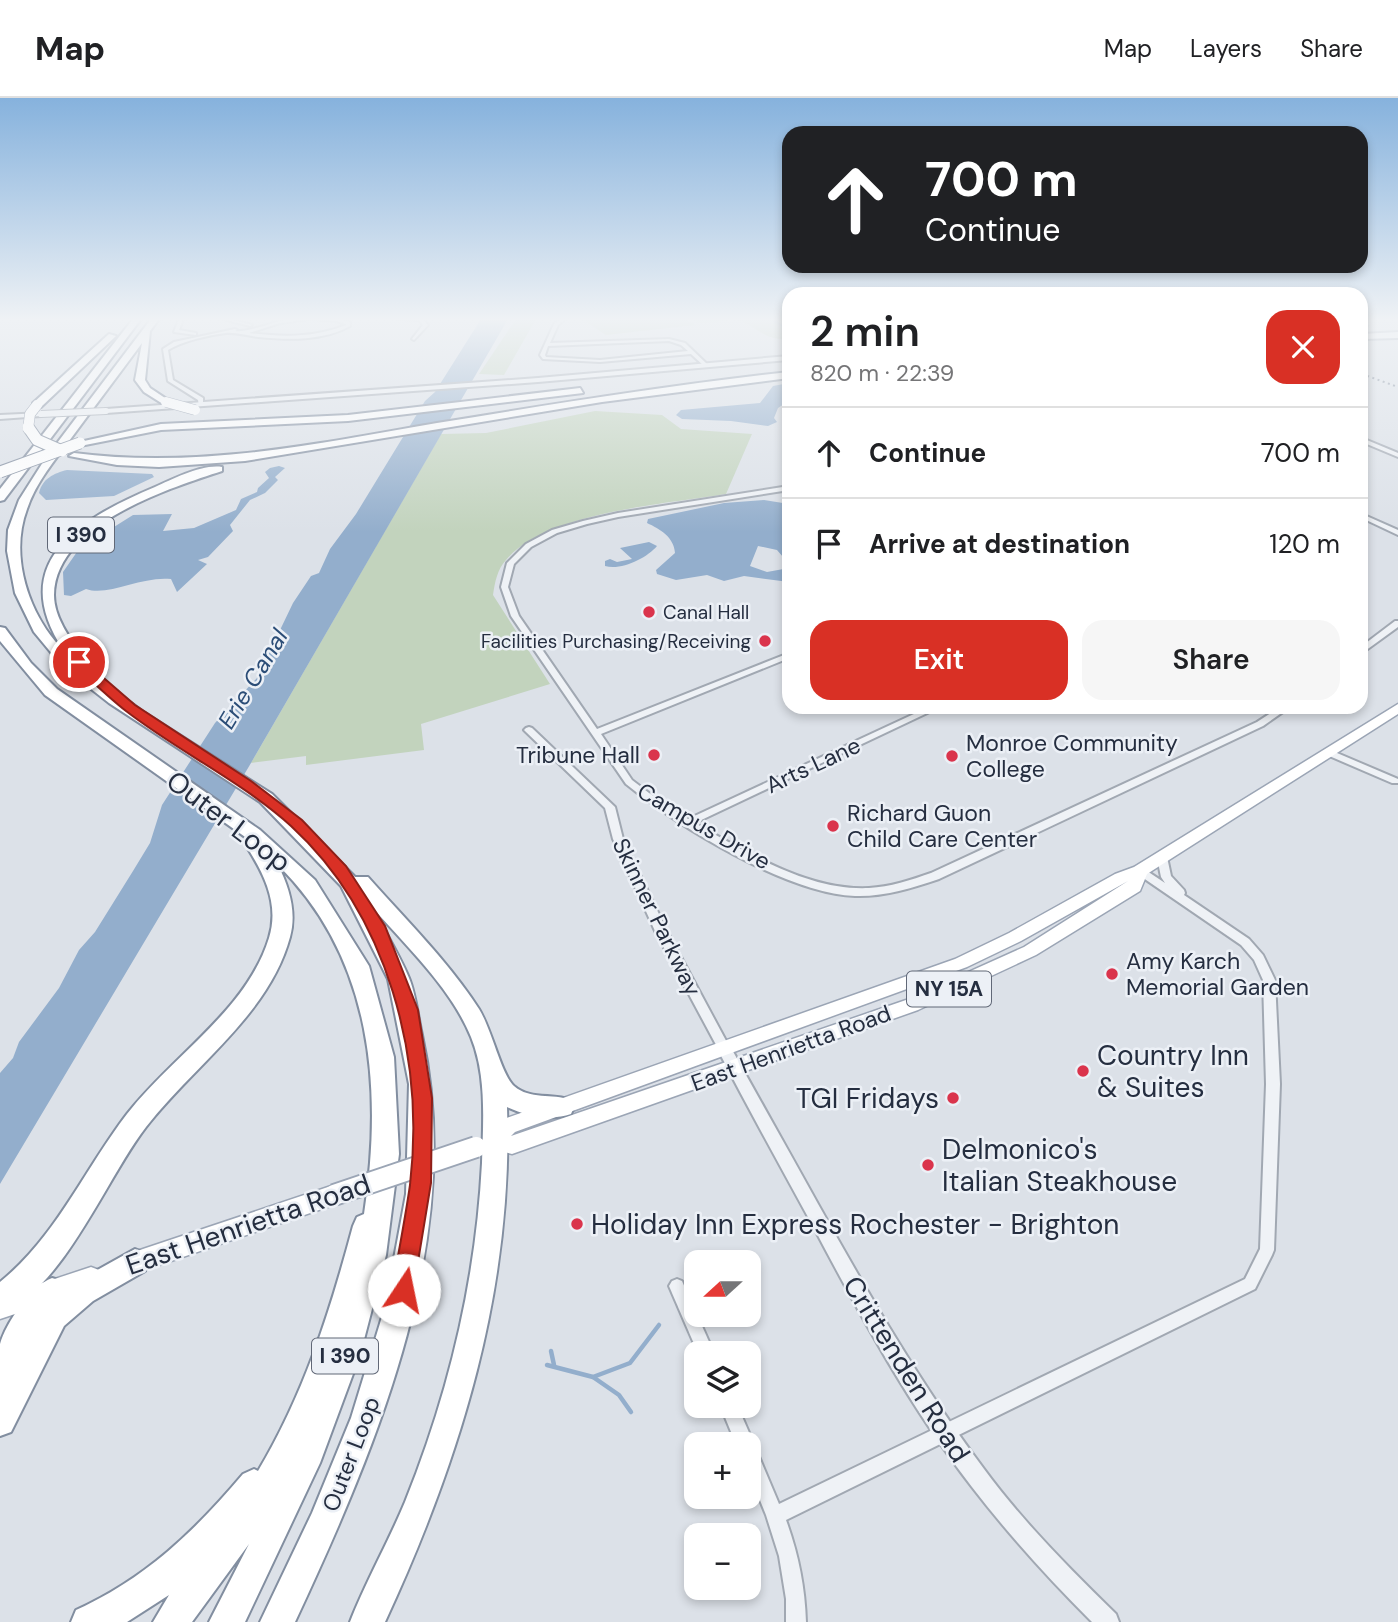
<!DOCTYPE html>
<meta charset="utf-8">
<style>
body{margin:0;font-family:"DM Sans",sans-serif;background:#f6f6f6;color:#202124;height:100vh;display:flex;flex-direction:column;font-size:26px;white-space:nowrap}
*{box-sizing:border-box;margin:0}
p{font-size:23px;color:#757577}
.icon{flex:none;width:38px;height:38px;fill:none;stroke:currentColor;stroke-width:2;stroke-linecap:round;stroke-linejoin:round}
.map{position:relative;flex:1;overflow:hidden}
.details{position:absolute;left:782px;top:189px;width:586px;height:427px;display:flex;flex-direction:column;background:#fff;border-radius:21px;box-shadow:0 4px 10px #0003}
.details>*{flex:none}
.guide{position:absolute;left:782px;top:28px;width:586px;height:147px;border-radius:21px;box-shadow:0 4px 10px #0003;background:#202124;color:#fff;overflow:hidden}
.needle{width:46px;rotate:249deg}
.buttons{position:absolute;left:684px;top:1152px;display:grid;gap:14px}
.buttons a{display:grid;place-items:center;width:77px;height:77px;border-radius:14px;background:#fff;box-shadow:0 4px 10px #0003;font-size:35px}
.pin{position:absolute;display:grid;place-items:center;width:60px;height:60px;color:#fff;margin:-30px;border:4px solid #fff;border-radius:50%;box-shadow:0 2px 7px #0007}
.me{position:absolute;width:77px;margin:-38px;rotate:11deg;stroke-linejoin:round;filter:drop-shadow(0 0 5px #0008)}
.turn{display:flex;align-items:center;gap:24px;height:147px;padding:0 28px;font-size:32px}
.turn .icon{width:91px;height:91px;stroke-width:2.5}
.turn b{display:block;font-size:49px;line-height:60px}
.round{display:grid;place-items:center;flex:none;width:74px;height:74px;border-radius:21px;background:#f6f6f6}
.overview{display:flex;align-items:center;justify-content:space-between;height:119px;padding:0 28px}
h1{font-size:42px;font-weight:600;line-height:52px}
.cta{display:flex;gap:14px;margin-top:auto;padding:14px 28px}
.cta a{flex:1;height:80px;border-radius:21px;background:#d93025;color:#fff;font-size:28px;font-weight:600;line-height:80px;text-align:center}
.cta a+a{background:#f6f6f6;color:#202124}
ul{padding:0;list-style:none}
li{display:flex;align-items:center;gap:21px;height:91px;padding:0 28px;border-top:2px solid #e0e0e0}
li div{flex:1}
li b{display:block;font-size:26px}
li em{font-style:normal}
header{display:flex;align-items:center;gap:42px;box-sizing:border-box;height:98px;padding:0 35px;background:#fff;border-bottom:2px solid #e0e0e0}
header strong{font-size:33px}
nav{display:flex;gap:38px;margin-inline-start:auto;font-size:24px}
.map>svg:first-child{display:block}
.green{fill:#c2d3bd}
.water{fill:#93aecc}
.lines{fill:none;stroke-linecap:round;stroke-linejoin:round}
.stream-far1{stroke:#93aecc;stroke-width:2}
.stream{stroke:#93aecc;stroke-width:4.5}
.minor-casing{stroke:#a1a8b2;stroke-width:4}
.tertiary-casing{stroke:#a1a8b2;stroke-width:4}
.primary-casing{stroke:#9ba5b5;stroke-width:3}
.motorway-casing{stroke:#828ea0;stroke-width:4}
.minor{fill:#eff2f6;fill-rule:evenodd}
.tertiary{fill:#eff2f6;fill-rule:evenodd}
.primary{fill:#fff;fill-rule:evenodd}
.motorway{fill:#fff;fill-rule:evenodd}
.rail{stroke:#748093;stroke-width:2;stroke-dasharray:2 3.5;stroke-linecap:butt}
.tertiary-bridge-casing{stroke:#a1a8b2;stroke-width:8;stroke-linecap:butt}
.primary-bridge-casing{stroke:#9ba5b5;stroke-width:24;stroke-linecap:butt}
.motorway-bridge-far1-casing{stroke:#828ea0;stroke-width:11;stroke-linecap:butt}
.motorway-bridge-casing{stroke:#828ea0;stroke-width:13;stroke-linecap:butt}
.tertiary-bridge{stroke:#eff2f6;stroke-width:6}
.primary-bridge{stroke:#fff;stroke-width:20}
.motorway-bridge-far1{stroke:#fff;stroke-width:10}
.motorway-bridge{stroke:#fff;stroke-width:11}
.route{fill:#d93025;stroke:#8d1f18;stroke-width:2}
.poi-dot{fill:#da344c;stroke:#ecf0f6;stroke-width:2.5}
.labels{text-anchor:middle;stroke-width:5;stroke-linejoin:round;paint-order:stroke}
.far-poi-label{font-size:19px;fill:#252e40;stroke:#ecf0f6;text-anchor:start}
.shield{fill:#ecf0f6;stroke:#616877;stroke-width:2}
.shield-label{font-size:21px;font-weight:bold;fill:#252e40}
.poi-label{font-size:23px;fill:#252e40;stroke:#ecf0f6;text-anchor:start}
.street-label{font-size:23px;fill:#252e40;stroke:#ecf0f6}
.water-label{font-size:24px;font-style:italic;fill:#2b4d77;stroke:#ecf0f6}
.near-street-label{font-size:28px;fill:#252e40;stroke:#ecf0f6}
.near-poi-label{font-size:28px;fill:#252e40;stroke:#ecf0f6;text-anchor:start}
</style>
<header>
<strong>Map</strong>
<nav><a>Map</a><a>Layers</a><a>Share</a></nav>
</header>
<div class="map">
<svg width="1398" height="1524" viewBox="0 0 1398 1524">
<rect width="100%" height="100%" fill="#dce1e8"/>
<!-- green -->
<g class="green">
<polygon points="516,221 536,221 504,277 479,276"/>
<polygon points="685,221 695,227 606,237 583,222"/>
<path d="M691,221H789V241C761,243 757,226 736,222C720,220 706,231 691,221Z"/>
<path d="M595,313L662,317L681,331L752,336L726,396C667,406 545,414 506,462C497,472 495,484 493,497L550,586L421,626L424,652L306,667V658L251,665L441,336L486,335Z"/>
</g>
<!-- water -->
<g class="water">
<polygon points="481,221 508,221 251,665 0,1086 0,975 13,960 19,944 59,890 79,852 95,834 133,773 150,745 162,707 215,625 257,580 293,505 311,478 319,475 330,451 356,416 425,303 435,294"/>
<polygon points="789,285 787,304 778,310 774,320 777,324 768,328 731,323 682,321 676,317 681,312 760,305 773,288"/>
<path d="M279,368L285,370L275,379L278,382L265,395L250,402L230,427L233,433L208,459L198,462L207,466L177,494L171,481C140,478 108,499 86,491L71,498L64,497L63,474L79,451L133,417L172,416L163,433L194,430L236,412L241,401L257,394L258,390L269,380L265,374L270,370Z"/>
<path d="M67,372L152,376L154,379L114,398L46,402L39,395C42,381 54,375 67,372Z"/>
<path d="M764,402L789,406V466L777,452L758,448L750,468L767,474L789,470V484L744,478L724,483L707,477L676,482L657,476L656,472L675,455C674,439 660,431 647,425L648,421L724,405Z"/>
<path d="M649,444L657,448C647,460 621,473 605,468V463L610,461L617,464L632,461L620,450Z"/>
</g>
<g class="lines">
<!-- stream-far1 -->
<polyline class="stream-far1" points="770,221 789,231"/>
<!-- stream -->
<g class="stream">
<polyline points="551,1253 554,1267"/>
<polyline points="547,1267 593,1279 630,1265 659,1227"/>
<polyline points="593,1279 619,1297 631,1314"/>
</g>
<defs>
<g id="minor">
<polygon points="179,221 183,221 179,232 196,235 196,237 174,234"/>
<polygon points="223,221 230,221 252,227 250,228"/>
<path d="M290,221H340L350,224V228C323,243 289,242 258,239C248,238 236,234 226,235C208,237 183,243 168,252L173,282L203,300V308H199L198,302L168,283L163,251L174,244L235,231L237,232L235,233C247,235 276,223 290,221ZM310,221L336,223L346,226V227C314,240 282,239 249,235L280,225Z"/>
<polygon points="398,221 426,221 423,222 428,227 414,242 412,241 423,227 419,222"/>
<path d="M560,221L564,222L558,227L550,245L669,241L685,245L708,267L704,268L691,256L600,264L543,261L540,257L554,226ZM669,243L681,247L688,253L600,262L546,259L545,257L548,248Z"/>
<polygon points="1362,225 1367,228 1362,231"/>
<path d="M789,388V392L618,419L587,426L557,435L531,449L514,466L508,489L519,518L597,631L789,555V560L601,636L632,682L649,695L688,721L929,609H940L695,725C746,754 808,793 869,790C890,789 911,782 931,775L1257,624L1280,609H1290L1263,628L939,781C912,790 884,799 855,798C786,795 679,729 626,686L511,518L501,489L507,465L526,446L552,432L583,423L618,415Z"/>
<polygon points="1362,416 1398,432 1398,437 1362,420"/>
<polygon points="1395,523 1398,523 1398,529 1365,553 1362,553 1362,548"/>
<polygon points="529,629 532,630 615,709 623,741 667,833 731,952 729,956 725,957 721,956 655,833 613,741 605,710 526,634 524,632 526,630"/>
<polygon points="1330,652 1398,681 1398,685 1392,685 1327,657 1325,655"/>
<path d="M1162,756L1167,759L1171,778L1184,792L1185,795L1184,797L1249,841L1263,857L1275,882L1280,986L1274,1152L1272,1157L1255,1191L786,1422C798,1455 805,1488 806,1524H786V1501L779,1458L766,1417L749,1375V1346H736L720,1307H737L754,1346L753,1348L755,1349L779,1406L1245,1181L1260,1151L1266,986L1263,882L1254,862L1241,847L1136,775L1135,773L1136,771H1144L1165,785L1161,779L1157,759Z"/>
<polygon points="677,1181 682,1183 714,1255 698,1255 669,1188 672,1183"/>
</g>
<g id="tertiary">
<polygon points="789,258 789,262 538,284 106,315 103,313 106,311 538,280"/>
<polygon points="43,315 44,316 41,318 0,321 0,317"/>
<polygon points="1362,340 1398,355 1398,359 1362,344"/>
<path d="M725,946L730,948C759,1001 789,1053 818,1106C869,1197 921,1287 984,1371C1023,1424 1069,1470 1116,1516L1119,1524H1092C1049,1481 1009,1437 972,1389C910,1309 861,1219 814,1130C782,1071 749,1012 718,952L720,948Z"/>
</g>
<g id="primary">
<path d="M1398,606V616L1147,776L1140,793L1036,857L918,912L512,1056L487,1049L484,1043L501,1022L955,861L1009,835L1115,776L1134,769ZM1128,783L1024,849L906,902L511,1038L515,1034L967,869L1021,843Z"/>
<polygon points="334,1087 342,1090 345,1097 342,1104 128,1178 120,1174 117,1167 120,1160 128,1156"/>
<polygon points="91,1169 99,1172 102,1180 99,1188 0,1221 0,1199"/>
</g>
<g id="motorway">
<polygon points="133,221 141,221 4,402 0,403 0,391"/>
<path d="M151,221H159L150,233L145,282L150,290L171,304L163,306L144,294L135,282L142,245C119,276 95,308 72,339C55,362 36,384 27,411C9,459 29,518 64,553C5,465 79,421 155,389C173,381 202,366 222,369V373C167,391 55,427 54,497C54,520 71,542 84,560L75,564L145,615L272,696L355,779H368C406,822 448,863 479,911C492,932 501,976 514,988C530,1002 552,995 571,1002L574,1009L571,1016C551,1023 526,1018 507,1009C513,1191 461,1360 385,1524H350C366,1483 388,1445 405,1404C449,1295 476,1182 482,1065C483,1024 487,978 471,939C451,890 406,848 372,809C384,832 399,856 409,880C416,897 418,919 422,937C466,1138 379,1344 295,1524H260L312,1415L351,1320L385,1209L406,1096L409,986L388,881L341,788L260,704L109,605L63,569L34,534L15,495L7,453L8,432L19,402L45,361Z"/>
<polygon points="1398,234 1398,240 1362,241 1362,236"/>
<polygon points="109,236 116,238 41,309 33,309 33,305"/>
<path d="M789,274V280L602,304L245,363L159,369L117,367L69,358L74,355C198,371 316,346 437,325C554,306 671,287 789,274Z"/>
<polygon points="580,290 583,295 348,323 161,332 80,348 75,345 161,326 348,317"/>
<path d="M0,529L5,530L31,565L57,591L260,732L315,782L369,868L394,959L399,1056L386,1157L360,1257L320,1365L245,1524H209L249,1446L192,1524H153L169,1497L127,1524H71L76,1512C145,1481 195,1433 243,1376L254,1371L258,1373C304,1296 330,1214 353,1128L357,1119L364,1116C383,991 373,861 278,767C289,789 297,814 290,839C269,917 193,968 146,1029C105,1082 64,1190 0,1216V1184C56,1139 84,1072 127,1016C172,958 247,912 269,840C280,805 263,774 245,746L248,741L45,597L0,543Z"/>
<path d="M135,1151L145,1155L149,1164L145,1173L93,1203L64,1228L11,1334L0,1338C0,1318 0,1263 0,1246C6,1225 31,1188 52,1180L62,1183L65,1190Z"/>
</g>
</defs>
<!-- minor casing -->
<use href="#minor" class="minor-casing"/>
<!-- tertiary casing -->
<use href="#tertiary" class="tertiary-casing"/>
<!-- primary casing -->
<use href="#primary" class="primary-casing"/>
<!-- motorway casing -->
<use href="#motorway" class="motorway-casing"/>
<!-- minor -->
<use href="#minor" class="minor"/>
<!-- tertiary -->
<use href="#tertiary" class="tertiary"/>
<!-- primary -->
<use href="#primary" class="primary"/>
<!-- motorway -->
<use href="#motorway" class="motorway"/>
<!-- rail -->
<polyline class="rail" points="1362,276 1398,289"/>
<defs>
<polyline id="tertiary-bridge" points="41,316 106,313"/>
<polyline id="primary-bridge" points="334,1097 476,1049"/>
<g id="motorway-bridge-far1">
<polyline points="166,304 195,312"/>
<polyline points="28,331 30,316 37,307"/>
</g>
<g id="motorway-bridge">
<polyline points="28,329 37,342 62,353"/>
<polyline points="0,374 80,345"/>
</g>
</defs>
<!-- tertiary-bridge casing -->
<use href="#tertiary-bridge" class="tertiary-bridge-casing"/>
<!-- primary-bridge casing -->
<use href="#primary-bridge" class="primary-bridge-casing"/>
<!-- motorway-bridge-far1 casing -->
<use href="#motorway-bridge-far1" class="motorway-bridge-far1-casing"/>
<!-- motorway-bridge casing -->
<use href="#motorway-bridge" class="motorway-bridge-casing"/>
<!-- tertiary-bridge -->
<use href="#tertiary-bridge" class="tertiary-bridge"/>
<!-- primary-bridge -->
<use href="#primary-bridge" class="primary-bridge"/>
<!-- motorway-bridge-far1 -->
<use href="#motorway-bridge-far1" class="motorway-bridge-far1"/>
<!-- motorway-bridge -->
<use href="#motorway-bridge" class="motorway-bridge"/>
</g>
<!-- sky -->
<linearGradient id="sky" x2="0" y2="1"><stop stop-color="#86b2dd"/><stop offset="0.51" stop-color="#eff2f5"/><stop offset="1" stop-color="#eff2f5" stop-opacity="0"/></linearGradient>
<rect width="1398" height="434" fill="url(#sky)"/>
<!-- route -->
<path class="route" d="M74,562H83L135,607L251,683L302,722L346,768L385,828L418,912L432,1000L431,1085L412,1200L404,1203L396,1200L392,1192C398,1157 405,1122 410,1087C425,959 388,817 291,728C241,683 179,654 126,613C108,599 91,582 74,567Z"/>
<!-- markers -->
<g class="poi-dot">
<circle cx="649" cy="514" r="7"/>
<circle cx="765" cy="543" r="7"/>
<circle cx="654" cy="657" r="7"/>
<circle cx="952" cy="658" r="7"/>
<circle cx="833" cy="728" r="7"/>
<circle cx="1112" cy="876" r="7"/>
<circle cx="1083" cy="973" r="7"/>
<circle cx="953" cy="1000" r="7"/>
<circle cx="928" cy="1067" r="7"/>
<circle cx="577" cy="1126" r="7"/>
</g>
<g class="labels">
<!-- far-poi labels -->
<g class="far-poi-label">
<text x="663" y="521">Canal Hall</text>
<text x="751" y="550" text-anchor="end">Facilities Purchasing/Receiving</text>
</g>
<!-- shield labels -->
<g class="shield">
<rect x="48" y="419.5" width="66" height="35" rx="5"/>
<rect x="907" y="873.5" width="84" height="35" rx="5"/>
<rect x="312" y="1240.5" width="66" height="35" rx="5"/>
</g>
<g class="shield-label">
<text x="81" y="444">I 390</text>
<text x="949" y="898">NY 15A</text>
<text x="345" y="1265">I 390</text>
</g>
<!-- poi labels -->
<g class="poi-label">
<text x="966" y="653">Monroe Community<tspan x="966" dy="26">College</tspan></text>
<text x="640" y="665" text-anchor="end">Tribune Hall</text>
<text x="847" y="723">Richard Guon<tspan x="847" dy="26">Child Care Center</tspan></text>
<text x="1126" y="871">Amy Karch<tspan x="1126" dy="26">Memorial Garden</tspan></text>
</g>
<!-- street labels -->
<g class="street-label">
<text transform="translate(813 667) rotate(-25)" y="8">Arts Lane</text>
<text transform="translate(704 728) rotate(30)" y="8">Campus Drive</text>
<text transform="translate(657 819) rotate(64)" y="8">Skinner Parkway</text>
<text transform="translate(791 950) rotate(-20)" y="8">East Henrietta Road</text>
<text transform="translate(351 1356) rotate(-69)" y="8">Outer Loop</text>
</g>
<!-- water labels -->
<g class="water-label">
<text transform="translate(253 581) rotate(-59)" y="8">Erie Canal</text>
</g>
<!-- near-street labels -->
<g class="near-street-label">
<text transform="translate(229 723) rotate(37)" y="10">Outer Loop</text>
<text transform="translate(248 1126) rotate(-19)" y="10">East Henrietta Road</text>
<text transform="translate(907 1271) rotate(58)" y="10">Crittenden Road</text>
</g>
<!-- near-poi labels -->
<g class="near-poi-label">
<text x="1097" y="967">Country Inn<tspan x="1097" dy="32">&amp; Suites</tspan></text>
<text x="939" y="1010" text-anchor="end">TGI Fridays</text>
<text x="942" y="1061">Delmonico's<tspan x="942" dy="32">Italian Steakhouse</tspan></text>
<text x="591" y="1136">Holiday Inn Express Rochester - Brighton</text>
</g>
</g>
</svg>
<div class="buttons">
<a><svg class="needle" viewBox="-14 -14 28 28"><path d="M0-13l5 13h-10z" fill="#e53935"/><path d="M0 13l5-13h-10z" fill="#757577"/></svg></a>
<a><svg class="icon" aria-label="layers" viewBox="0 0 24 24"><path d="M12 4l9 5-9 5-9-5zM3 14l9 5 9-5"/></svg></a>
<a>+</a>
<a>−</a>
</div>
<div class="pin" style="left:79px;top:564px;background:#d93025"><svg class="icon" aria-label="arrive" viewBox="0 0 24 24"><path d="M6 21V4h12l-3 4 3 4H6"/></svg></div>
<svg class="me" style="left:404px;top:1192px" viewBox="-20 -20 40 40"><circle r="19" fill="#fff"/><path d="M0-13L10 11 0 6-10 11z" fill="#d93025"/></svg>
<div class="guide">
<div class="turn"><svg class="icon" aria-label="ahead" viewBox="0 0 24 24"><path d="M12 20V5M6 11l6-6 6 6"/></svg><div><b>700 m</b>Continue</div></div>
</div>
<section class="details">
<div class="overview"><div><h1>2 min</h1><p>820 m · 22:39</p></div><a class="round" style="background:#d93025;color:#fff"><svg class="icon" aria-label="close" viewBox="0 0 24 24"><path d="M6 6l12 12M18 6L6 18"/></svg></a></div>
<ul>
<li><svg class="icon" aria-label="ahead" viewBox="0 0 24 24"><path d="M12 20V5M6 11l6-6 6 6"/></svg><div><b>Continue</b></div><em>700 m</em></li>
<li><svg class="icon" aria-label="arrive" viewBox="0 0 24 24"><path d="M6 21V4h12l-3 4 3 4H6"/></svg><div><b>Arrive at destination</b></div><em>120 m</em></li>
</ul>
<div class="cta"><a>Exit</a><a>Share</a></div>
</section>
</div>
